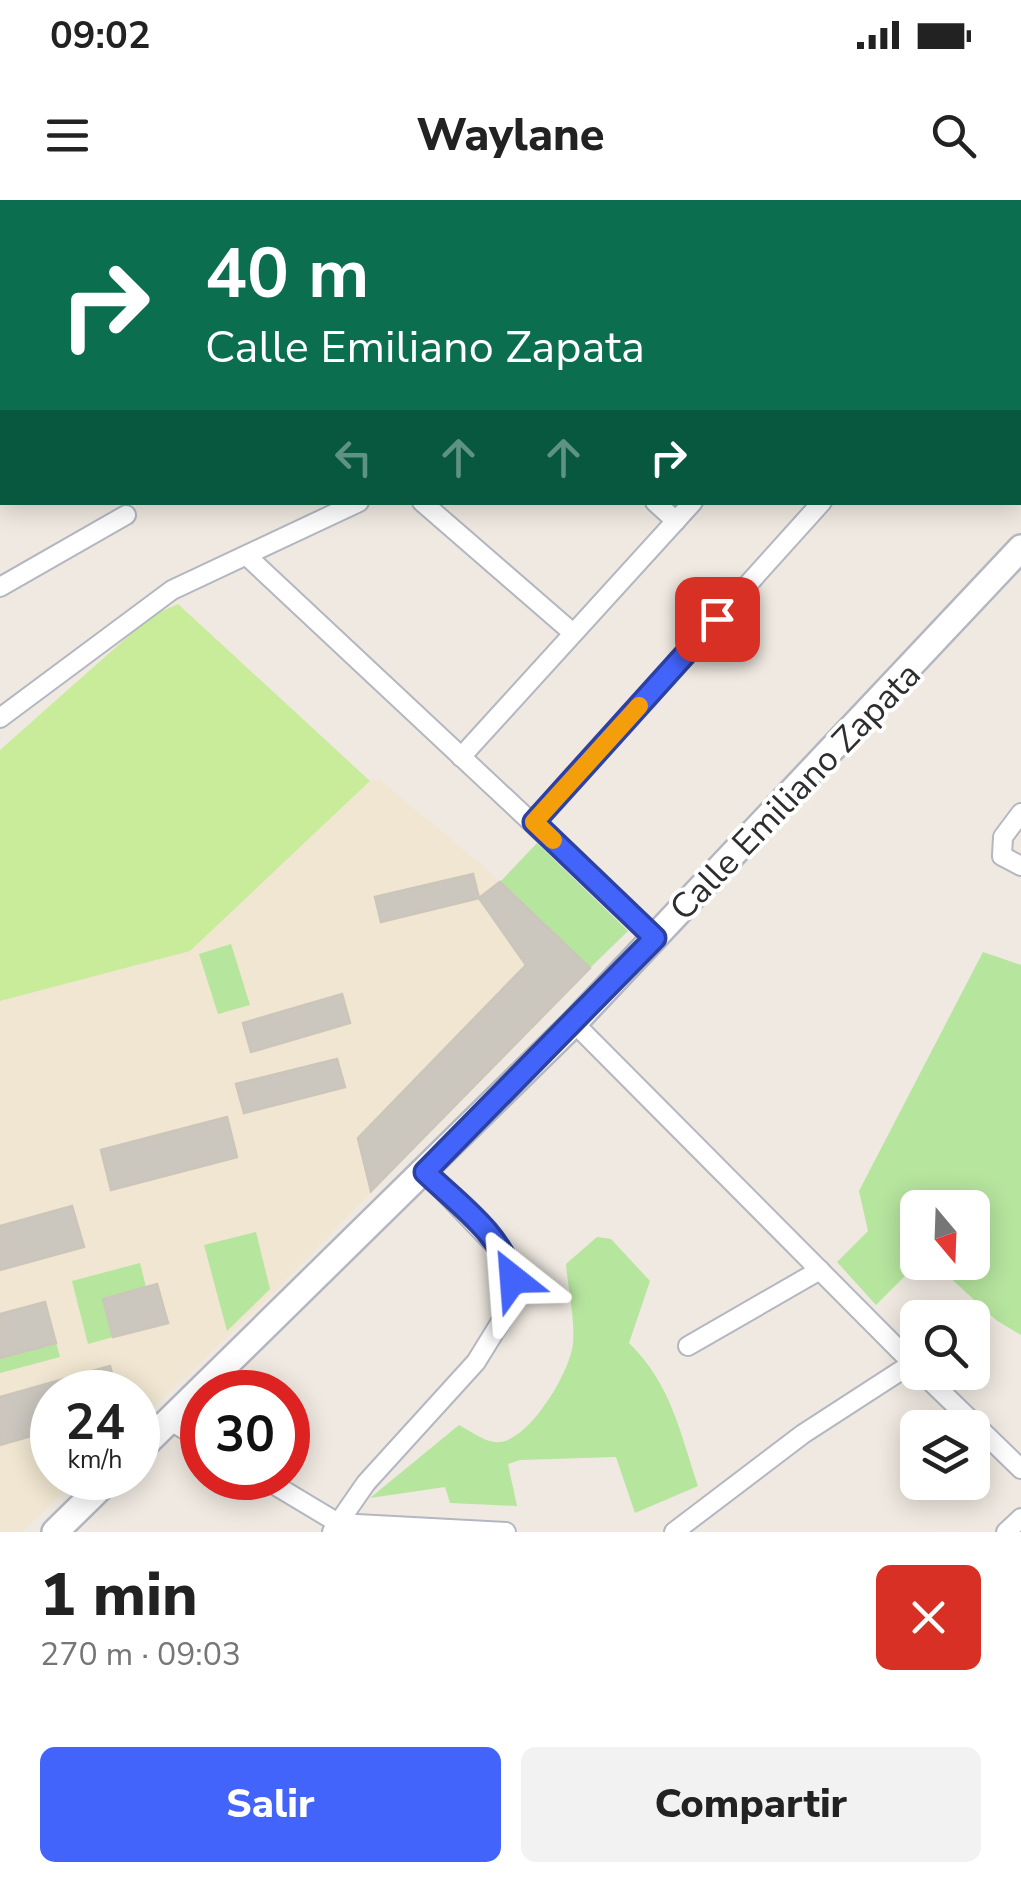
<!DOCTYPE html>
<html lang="es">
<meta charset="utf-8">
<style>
body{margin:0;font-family:"Nunito Sans",sans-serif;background:#f2f2f2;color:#222;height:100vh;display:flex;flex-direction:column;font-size:38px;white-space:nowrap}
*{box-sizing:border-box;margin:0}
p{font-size:32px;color:#767676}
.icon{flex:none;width:55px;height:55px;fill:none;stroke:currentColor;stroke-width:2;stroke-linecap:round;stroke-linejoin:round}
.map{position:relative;height:1332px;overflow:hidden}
.drawer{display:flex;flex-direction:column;background:#fff;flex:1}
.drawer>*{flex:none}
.top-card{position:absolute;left:0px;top:0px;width:1022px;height:305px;box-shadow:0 5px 25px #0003;background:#0b6e4f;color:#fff;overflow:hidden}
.needle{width:65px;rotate:161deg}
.controls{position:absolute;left:900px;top:990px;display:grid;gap:20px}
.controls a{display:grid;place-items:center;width:90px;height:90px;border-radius:15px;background:#fff;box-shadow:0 5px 25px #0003;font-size:50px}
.speed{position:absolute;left:30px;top:1170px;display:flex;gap:20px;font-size:50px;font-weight:700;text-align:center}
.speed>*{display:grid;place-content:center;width:130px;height:130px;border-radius:50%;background:#fff;box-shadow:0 5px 25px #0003;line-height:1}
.speed small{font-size:25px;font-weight:400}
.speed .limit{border:15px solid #d22;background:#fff;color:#111}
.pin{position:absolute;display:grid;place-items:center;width:85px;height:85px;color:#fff;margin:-42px;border-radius:20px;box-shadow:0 5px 15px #0006}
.me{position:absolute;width:110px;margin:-55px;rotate:332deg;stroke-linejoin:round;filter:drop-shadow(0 0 8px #0008)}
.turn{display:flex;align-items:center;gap:35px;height:210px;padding:0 40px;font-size:45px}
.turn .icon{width:130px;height:130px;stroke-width:2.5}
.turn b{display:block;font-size:70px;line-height:85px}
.lanes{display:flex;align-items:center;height:95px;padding:0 40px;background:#0003;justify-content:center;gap:50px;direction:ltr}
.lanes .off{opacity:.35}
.round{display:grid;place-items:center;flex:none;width:105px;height:105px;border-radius:15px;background:#f2f2f2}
.head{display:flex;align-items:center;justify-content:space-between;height:170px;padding:0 40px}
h1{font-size:60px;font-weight:800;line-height:75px}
.action{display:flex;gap:20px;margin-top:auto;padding:20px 40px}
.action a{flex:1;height:115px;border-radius:15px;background:#4264fb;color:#fff;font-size:40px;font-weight:800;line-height:115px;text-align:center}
.action a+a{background:#f2f2f2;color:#222}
.status{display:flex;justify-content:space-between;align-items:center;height:70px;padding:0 50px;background:#fff;direction:ltr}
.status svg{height:28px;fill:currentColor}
header{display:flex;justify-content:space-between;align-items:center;height:130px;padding:0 40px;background:#fff;font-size:45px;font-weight:800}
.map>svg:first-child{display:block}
.education{fill:#f0e6d1}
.green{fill:#b6e59e}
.pitch{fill:#c9ec9a}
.building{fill:#cbc7bf;stroke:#cbc5ba;stroke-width:2.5}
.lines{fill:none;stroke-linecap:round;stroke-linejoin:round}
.street-casing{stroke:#b4b7c1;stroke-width:22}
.secondary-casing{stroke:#b4b7c1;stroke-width:30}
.street{stroke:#fff;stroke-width:18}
.secondary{stroke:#fff;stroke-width:25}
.route-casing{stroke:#2b41a3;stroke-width:25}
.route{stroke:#4264fb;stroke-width:18}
.slow{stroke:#f59e0b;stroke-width:18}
.labels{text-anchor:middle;stroke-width:8;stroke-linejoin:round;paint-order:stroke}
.street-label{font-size:35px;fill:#2e2e2e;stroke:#fff}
</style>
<div class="status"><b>09:02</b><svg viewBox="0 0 49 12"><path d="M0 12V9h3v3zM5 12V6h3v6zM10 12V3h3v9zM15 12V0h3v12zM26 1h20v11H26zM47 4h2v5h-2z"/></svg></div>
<header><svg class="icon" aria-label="menu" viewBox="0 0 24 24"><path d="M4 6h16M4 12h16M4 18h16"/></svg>Waylane<svg class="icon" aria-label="search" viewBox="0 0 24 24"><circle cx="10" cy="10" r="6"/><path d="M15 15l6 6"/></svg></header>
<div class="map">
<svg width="1021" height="1332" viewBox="0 0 1021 1332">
<rect width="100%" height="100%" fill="#efe9e1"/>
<!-- education -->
<polygon class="education" points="380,580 482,665 590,768 275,1091 138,1222 138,1192 52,1192 52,1278 79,1278 22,1332 0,1332 0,801 190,751 370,581"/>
<!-- green -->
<g class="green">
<polygon points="537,643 628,731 590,768 500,682"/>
<polygon points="231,744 250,805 218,814 199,754"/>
<polygon points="983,752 1021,765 1021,1135 996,1120 934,1063 972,1062 972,1008 918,1008 918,1063 876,1105 837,1062 868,1031 859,991"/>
<polygon points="256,1032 270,1089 227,1131 204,1045"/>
<path d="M597,1037L611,1039L650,1081L629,1143C671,1184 680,1232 698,1286L635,1313L616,1257L520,1260L508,1264L517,1306L450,1303L445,1287L370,1298L459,1225C469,1230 483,1241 495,1242C527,1246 571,1171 573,1143C575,1117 568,1089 566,1064Z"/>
<polygon points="140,1063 146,1087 103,1099 113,1137 88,1144 72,1081"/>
<polygon points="56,1143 60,1157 0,1173 0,1158"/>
</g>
<!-- pitch -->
<polygon class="pitch" points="178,404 370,581 190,751 0,801 0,550 151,416"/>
<!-- building -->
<g class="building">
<polygon points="473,674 479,698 381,722 375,697"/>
<polygon points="500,682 590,768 371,991 358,938 526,765 479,698"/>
<polygon points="342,794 350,823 251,852 243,823"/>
<polygon points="337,859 345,887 244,913 236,884"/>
<polygon points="227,917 237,957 111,990 101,950"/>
<polygon points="72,1006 84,1047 0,1070 0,1026"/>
<polygon points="157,1084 168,1123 113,1137 103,1099"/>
<polygon points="45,1102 56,1143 0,1158 0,1114"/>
<polygon points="110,1166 117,1192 52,1192 52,1230 0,1245 0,1197"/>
</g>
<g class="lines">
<defs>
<g id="street">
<polyline points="306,0 308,2"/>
<polyline points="707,0 708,2"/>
<polyline points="920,0 921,2"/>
<polyline points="270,2 273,0"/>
<polyline points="1020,28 1021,28"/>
<polyline points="1020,83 1021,81"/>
<polyline points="0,179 2,178"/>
<polyline points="422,302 573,433"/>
<polyline points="655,302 676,321"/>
<polyline points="248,357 655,738"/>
<polyline points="0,387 126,315"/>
<polyline points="0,518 172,390 359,302"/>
<polyline points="461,557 693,302"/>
<polyline points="1021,613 1003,637 1002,656 1021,666"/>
<polyline points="534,622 822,302"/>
<polyline points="574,823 918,1169"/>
<polyline points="688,1146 820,1070"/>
<polyline points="921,1172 1021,1269"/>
<polyline points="169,1220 202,1240"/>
<polyline points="263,1278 338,1323 506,1332"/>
<polyline points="332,1332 366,1283 476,1162 505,1115 513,1079 509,1060 425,972"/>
<polyline points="674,1332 803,1234 911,1164"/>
<polyline points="1006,1332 1021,1318"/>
</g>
<g id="secondary">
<polyline points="60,2 63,0"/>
<polyline points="0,48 2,46"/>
<polyline points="138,1251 574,823 1021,348"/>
<polyline points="55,1332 110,1278"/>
</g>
</defs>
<!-- street casing -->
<use href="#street" class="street-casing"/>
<!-- secondary casing -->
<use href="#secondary" class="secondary-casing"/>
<!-- street -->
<use href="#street" class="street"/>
<!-- secondary -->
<use href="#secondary" class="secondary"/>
</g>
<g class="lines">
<defs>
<path id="route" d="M513,1079C503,1035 456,1002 425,972L655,738L534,622L717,419"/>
</defs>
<!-- route casing -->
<use href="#route" class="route-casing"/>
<!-- route -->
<use href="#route" class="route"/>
<!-- slow -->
<polyline class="slow" points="553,640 534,622 639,506"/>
</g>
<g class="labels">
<!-- street labels -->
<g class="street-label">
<text transform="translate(795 591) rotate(-46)" y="12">Calle Emiliano Zapata</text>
</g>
</g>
</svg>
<div class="controls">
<a><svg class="needle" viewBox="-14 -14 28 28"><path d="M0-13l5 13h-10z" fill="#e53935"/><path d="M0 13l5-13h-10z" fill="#767676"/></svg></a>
<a><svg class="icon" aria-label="search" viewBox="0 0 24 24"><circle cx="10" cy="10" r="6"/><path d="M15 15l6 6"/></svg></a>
<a><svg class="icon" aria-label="layers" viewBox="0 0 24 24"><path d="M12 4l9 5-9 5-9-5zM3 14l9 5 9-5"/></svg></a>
</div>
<div class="speed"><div>24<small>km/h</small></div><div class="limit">30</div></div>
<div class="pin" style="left:717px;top:419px;background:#d93025"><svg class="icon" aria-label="arrive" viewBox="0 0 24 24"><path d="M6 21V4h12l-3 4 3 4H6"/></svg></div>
<svg class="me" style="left:513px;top:1079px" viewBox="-20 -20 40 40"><path d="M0-17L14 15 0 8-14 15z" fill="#4264fb" stroke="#fff" stroke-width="4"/></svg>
<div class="top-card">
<div class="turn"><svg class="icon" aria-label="right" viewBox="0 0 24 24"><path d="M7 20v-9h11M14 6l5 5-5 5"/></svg><div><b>40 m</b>Calle Emiliano Zapata</div></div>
<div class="lanes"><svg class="icon off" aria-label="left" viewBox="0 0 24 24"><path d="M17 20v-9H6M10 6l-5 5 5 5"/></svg><svg class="icon off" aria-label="ahead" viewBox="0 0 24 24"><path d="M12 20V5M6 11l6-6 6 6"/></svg><svg class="icon off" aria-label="ahead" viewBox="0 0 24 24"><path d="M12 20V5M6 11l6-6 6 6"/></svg><svg class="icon" aria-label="right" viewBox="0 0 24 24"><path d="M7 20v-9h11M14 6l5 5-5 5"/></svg></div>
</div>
</div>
<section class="drawer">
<div class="head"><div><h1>1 min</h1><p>270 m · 09:03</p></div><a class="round" style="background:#d93025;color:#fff"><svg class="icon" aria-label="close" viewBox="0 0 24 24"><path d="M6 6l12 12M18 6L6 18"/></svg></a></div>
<div class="action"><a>Salir</a><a>Compartir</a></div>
</section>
